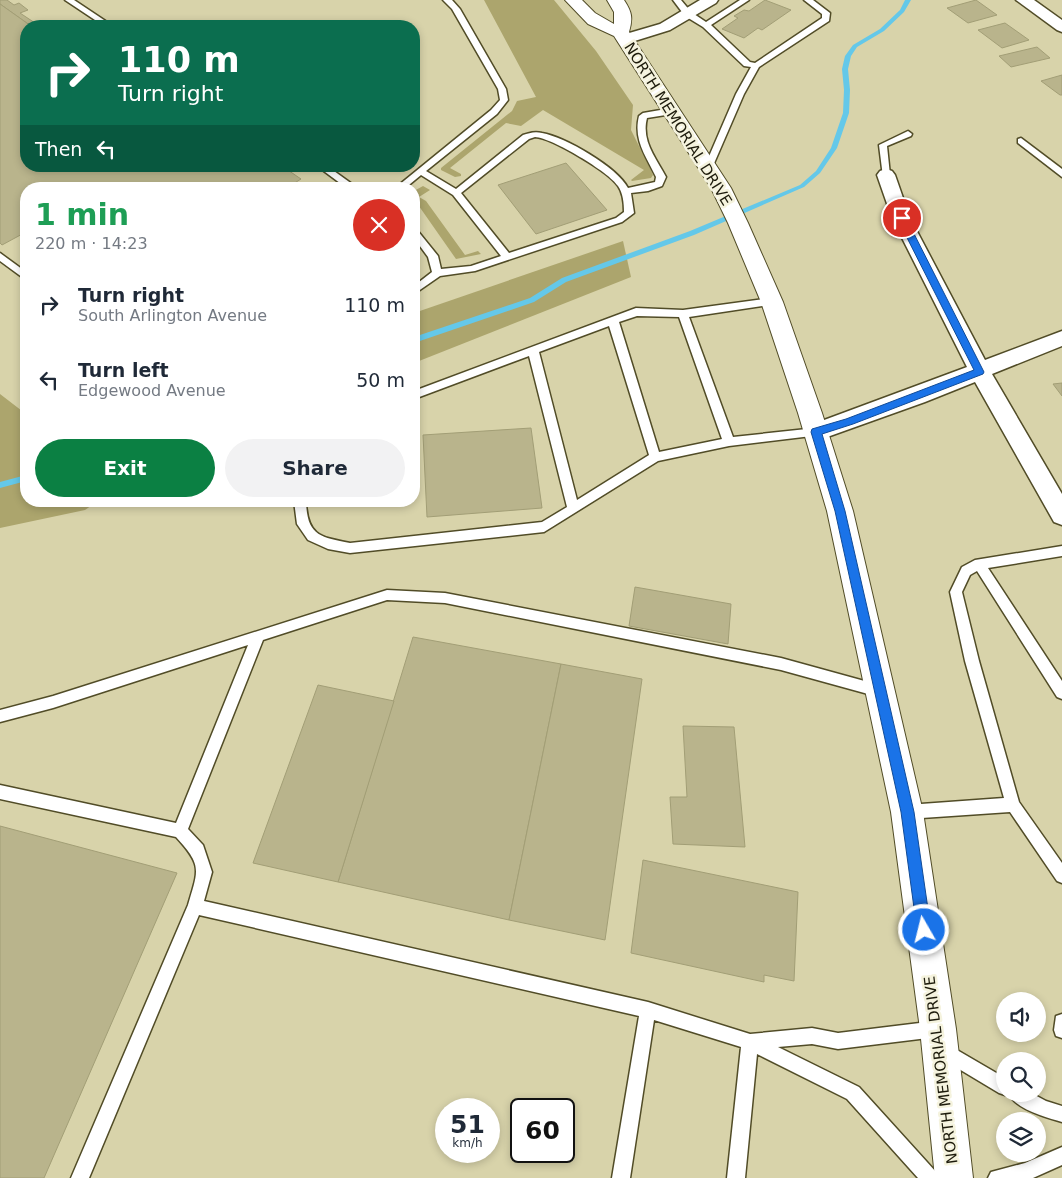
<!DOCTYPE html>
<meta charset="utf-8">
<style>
body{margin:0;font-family:"DejaVu Sans",sans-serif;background:#f2f2f3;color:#1f2937;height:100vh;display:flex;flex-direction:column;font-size:19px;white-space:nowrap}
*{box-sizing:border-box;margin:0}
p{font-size:16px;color:#747a83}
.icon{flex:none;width:28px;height:28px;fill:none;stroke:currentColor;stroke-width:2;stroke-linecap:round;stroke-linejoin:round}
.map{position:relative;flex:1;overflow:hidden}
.side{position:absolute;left:20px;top:182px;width:400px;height:325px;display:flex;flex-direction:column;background:#fff;border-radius:20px;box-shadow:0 2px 8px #0003}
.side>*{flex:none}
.banner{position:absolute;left:20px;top:20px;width:400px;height:152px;border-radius:20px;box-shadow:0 2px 8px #0003;background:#0b6e4f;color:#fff;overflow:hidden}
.controls{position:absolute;left:996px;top:992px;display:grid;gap:10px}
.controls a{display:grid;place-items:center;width:50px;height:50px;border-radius:50%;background:#fff;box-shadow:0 2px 8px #0003;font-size:25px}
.speed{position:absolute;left:435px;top:1098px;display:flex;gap:10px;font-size:25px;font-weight:700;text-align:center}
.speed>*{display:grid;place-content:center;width:65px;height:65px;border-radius:50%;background:#fff;box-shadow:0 2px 8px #0003;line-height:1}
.speed small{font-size:12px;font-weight:400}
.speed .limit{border:2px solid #111;border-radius:8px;background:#fff;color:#111}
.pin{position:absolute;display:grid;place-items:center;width:42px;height:42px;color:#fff;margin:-21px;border:2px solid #fff;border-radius:50%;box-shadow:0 1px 5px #0007}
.me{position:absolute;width:55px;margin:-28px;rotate:352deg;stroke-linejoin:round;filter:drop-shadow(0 0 4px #0008)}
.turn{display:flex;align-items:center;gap:18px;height:105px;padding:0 15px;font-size:22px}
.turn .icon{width:65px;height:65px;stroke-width:2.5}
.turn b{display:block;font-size:35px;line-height:42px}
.then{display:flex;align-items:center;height:48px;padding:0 15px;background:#0003;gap:10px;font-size:19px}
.round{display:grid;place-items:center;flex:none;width:52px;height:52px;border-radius:26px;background:#f2f2f3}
.summary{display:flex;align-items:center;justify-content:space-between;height:85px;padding:0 15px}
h1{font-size:30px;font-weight:800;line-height:38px;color:#1e9e55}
.primary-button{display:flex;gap:10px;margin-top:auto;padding:10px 15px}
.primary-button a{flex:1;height:58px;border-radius:30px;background:#0b8043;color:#fff;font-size:20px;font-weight:800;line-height:58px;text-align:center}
.primary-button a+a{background:#f2f2f3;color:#1f2937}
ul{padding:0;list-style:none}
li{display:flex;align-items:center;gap:15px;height:75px;padding:0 15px}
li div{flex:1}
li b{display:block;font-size:19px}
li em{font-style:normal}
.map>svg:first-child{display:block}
.green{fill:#aca56d}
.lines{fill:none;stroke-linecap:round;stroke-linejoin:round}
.stream{fill:#64c8e9;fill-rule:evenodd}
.building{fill:#b9b48c;stroke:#a29e76}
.lane-casing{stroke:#514c27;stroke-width:3}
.street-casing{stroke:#514c27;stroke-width:3}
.primary-casing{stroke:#514c27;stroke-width:2}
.lane{fill:#fff;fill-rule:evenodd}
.street{fill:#fff;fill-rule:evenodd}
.primary{fill:#fff;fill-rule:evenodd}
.route{fill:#1a73e8;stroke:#114b97}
.labels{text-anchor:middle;stroke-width:5;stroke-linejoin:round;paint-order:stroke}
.street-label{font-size:15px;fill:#1d1b0c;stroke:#f5f3de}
</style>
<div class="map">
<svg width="1062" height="1178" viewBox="0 0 1062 1178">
<rect width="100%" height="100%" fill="#d8d3aa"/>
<!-- green -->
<g class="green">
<polygon points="484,0 554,0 596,51 633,105 631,130 651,170 653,175 651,178 632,181 631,180 644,170 543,110 521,126 506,123 450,168 461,174 461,176 455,177 441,170 441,168 512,111 517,101 536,97"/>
<polygon points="423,186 430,190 419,197 426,201 465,255 478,251 481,254 456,259 414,199 414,191"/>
<polygon points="623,241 631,277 414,363 414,313"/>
<polygon points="0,394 26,414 26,501 98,501 85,510 0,528"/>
</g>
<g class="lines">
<!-- stream -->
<g class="stream">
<polygon points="905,0 911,0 904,12 884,31 857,47 851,56 848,69 850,90 849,113 837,148 820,173 804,187 694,235 566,282 534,302 414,343 414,337 530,298 562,278 690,231 800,185 816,171 831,148 843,113 844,90 842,69 845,56 853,45 880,29 900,10"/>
<polygon points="26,475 26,481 0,488 0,482"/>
</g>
</g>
<!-- building -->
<g class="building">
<polygon points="0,0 7,0 14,5 19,3 28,10 20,13 38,25 46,22 53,26 31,26 0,4"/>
<polygon points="765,0 791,10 762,30 758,28 744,38 722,29 738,18 734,16 744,10 749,11"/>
<polygon points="976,0 997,15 968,23 947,8"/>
<polygon points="0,4 31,26 26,26 26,166 282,166 301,179 285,189 26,189 26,232 2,245 0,243"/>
<polygon points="1005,23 1029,40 1002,48 978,30"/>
<polygon points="1037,47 1050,58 1011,67 999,56"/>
<polygon points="1062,75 1062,95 1060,95 1041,81"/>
<polygon points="566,163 607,210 536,234 498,185"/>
<polygon points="1062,383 1062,396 1053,384"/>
<polygon points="531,428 542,508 427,517 423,435"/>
<polygon points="635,587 731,604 728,644 629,626"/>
<polygon points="413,637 561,664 509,920 338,882"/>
<polygon points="561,664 642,679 605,940 509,920"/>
<polygon points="318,685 394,701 338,882 253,863"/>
<polygon points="683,726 734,727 745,847 673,844 670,797 687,797"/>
<polygon points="0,826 177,873 44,1178 0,1178"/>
<polygon points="643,860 798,892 794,981 764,975 764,982 631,953"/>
</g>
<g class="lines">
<defs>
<g id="lane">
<polygon points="65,0 74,0 113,26 104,26"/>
<path d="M443,0H452L460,9L506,89L508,100L497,114L426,171L456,189L523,135C529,133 535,131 542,133C565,137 617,167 628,188L655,182L656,177C646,156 633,140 639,116L643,113L672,108L676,111L672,114L647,118C641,141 656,158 666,177L662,186L648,191L631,193L634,213L622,222L475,271L440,276L414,294V286L432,272L428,257L414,238V229L417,230L438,256L441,269L471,266L501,256L453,195L421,175L404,189H394L491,110L500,100L498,89L452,9ZM535,137C552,138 609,172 618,186C623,193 624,203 624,212L616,218L509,253L461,193L529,139Z"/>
<polygon points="673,0 681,0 691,12 706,22 740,0 749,0 711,25 750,62 755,63 822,18 822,14 804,0 813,0 830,13 829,21 759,67 744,94 712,168 708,171 704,168 736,94 751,67 744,66 703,27 685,16"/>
<polygon points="908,131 912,134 911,136 887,146 890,175 886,178 883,177 879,145"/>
<polygon points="1021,138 1062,169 1062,177 1018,143 1018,139"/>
<polygon points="317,166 327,166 359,189 348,189"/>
<polygon points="0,253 26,272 26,280 0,261"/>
<path d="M772,298L777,302L776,304L689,317L733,437L816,428L820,429L822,432L820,435L729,446L658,461L544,532L350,553L328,549L308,540L297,524L294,501H306C307,535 319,537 350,543L542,522L567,507L529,356L414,399V391L636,308L683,310ZM637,316L679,317L722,439L659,452L619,322ZM609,326L649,455L577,500L539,352Z"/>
<polygon points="1062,546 1062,556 988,568 1062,681 1062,699 1057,697 977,571 970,575 962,592 979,661 1019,802 1062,863 1062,883 1057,881 1010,812 907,819 902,817 900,812 902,807 907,805 1004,798 965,661 950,592 962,567 975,560"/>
<path d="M387,590L445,593L781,658L879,685L884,687L886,691L884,695L879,697L781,670L445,603L387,600L263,640L188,829L203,845L212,872L204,901L648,1002L750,1034L812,1028L838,1033L936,1021L942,1023L944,1029L942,1035L936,1037L838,1049L812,1044L778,1047L859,1087L936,1172L939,1178H918L847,1099L757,1054L745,1178H727L741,1047L654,1020L630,1178H612L639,1016L199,915L89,1178H71L188,905C198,870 203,866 176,837L0,799V785L176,823L248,645L53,708L0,722V710L53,696Z"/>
<polygon points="1062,1014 1062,1038 1056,1036 1054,1030 1056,1016"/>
<path d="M945,1043L1005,1078V1094H1033L1046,1101L1062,1106V1122C1047,1118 1015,1109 1009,1094L1005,1095L999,1093L939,1057L937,1051L939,1045Z"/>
<polygon points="1062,1147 1062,1165 1033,1178 988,1178 991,1172 1025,1163"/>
</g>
<g id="street">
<polygon points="700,0 718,0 716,3 670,30 625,44 619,42 617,39 619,36 660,24"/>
<polygon points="1016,0 1034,0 1062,20 1062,32 1057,30"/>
<polygon points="886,169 892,171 895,175 910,218 985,360 1062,331 1062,346 992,374 1062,494 1062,525 1054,522 975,382 925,402 816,441 808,438 805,432 808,426 967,367 892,218 877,175 880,171"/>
</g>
<path id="primary" d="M565,0H582L595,13L614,24V12L607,0H624C632,12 633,18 629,32L731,188L748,223L783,302L822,413L853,511L923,812L956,1029L973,1178H935L920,1029L891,812L827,511L798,413L761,302L728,223L711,188L614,36L588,24Z"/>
</defs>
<!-- lane casing -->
<use href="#lane" class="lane-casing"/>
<!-- street casing -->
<use href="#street" class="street-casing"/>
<!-- primary casing -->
<use href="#primary" class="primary-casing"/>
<!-- lane -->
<use href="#lane" class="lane"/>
<!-- street -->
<use href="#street" class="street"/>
<!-- primary -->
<use href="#primary" class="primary"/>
</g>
<!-- route -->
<polygon class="route" points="902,215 906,218 984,372 983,374 853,424 822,434 845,511 914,812 931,930 929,935 924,937 919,935 917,930 901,812 835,511 811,432 812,429 846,419 974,370 897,218"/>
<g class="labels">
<!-- street labels -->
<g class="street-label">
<text transform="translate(678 124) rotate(58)" y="5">NORTH MEMORIAL DRIVE</text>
<text transform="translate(941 1070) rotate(-97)" y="5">NORTH MEMORIAL DRIVE</text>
</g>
</g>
</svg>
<div class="controls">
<a><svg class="icon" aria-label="sound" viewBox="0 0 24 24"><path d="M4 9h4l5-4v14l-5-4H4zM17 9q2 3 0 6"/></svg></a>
<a><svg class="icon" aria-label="search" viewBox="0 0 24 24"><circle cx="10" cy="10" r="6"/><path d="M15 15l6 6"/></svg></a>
<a><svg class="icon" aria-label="layers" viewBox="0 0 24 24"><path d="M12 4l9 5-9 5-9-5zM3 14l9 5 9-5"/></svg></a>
</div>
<div class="speed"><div>51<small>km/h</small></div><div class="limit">60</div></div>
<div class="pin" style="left:902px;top:218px;background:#d93025"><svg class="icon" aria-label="arrive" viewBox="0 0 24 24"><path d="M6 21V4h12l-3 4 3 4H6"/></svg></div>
<svg class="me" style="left:924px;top:930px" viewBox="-20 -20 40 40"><circle r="17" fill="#1a73e8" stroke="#fff" stroke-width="3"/><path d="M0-11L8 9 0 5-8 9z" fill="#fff"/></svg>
<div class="banner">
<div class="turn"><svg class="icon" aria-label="right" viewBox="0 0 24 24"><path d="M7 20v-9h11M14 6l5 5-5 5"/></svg><div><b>110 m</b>Turn right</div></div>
<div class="then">Then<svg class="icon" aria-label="left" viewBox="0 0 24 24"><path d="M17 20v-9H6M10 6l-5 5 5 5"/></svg></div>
</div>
<section class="side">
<div class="summary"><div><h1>1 min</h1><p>220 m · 14:23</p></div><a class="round" style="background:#d93025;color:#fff"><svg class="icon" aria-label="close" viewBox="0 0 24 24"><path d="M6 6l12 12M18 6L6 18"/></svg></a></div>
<ul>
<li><svg class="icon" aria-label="right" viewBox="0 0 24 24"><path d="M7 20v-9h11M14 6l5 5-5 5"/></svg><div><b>Turn right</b><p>South Arlington Avenue</p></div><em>110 m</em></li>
<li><svg class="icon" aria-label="left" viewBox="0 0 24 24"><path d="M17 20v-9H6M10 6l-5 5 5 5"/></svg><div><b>Turn left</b><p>Edgewood Avenue</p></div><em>50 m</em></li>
</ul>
<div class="primary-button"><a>Exit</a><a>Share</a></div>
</section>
</div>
